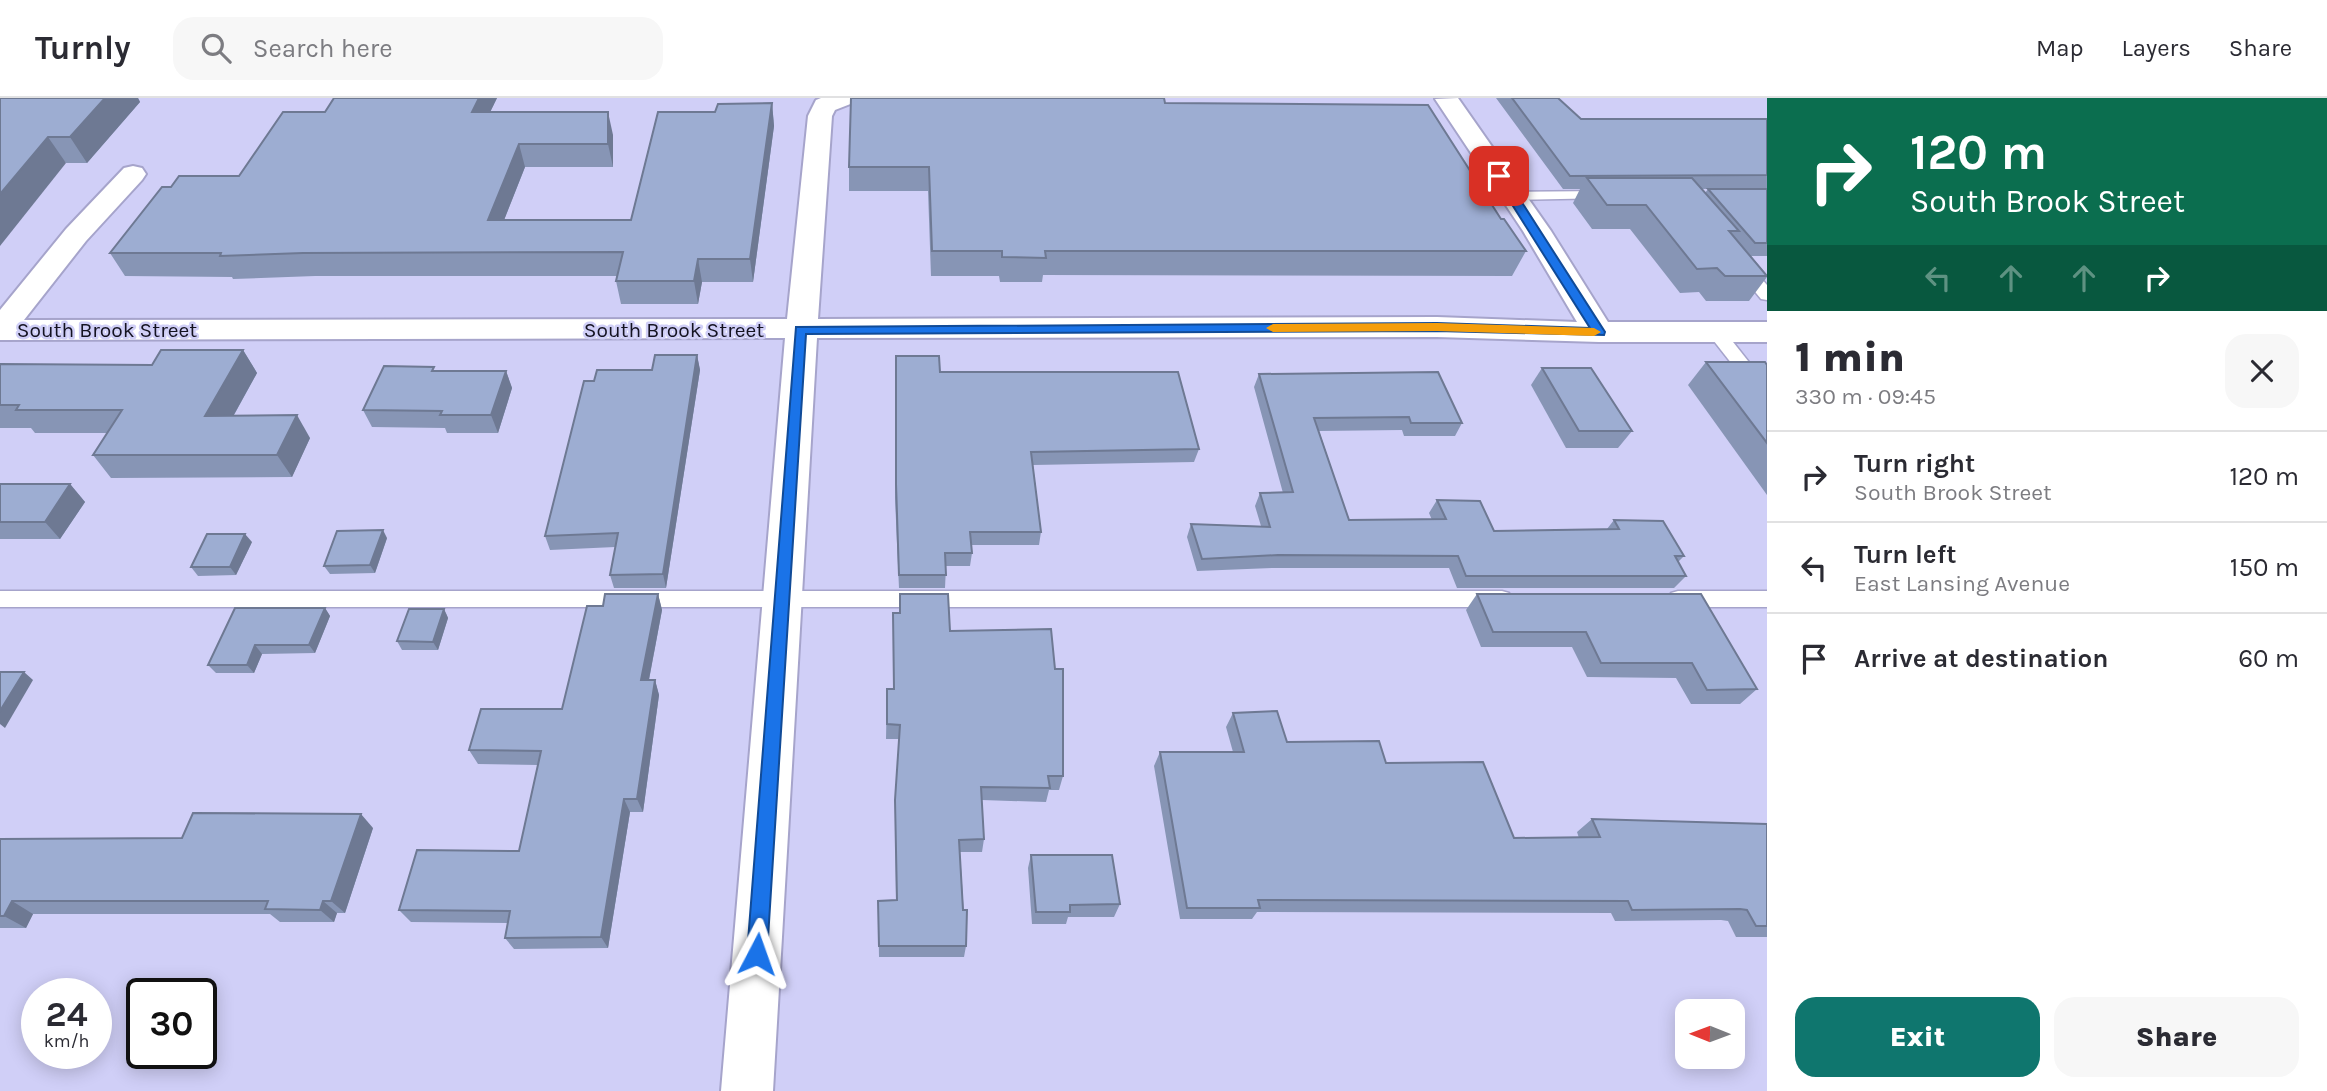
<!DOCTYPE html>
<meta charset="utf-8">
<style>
body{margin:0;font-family:Karla,sans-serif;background:#f7f7f7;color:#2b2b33;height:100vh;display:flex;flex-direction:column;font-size:26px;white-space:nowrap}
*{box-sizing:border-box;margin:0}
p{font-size:23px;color:#7c7c81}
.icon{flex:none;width:38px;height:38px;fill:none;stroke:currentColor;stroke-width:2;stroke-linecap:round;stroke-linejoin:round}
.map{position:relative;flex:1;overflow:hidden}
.sheet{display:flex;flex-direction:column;background:#fff;width:560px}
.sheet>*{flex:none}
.hud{background:#0b6e4f;color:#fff;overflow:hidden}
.needle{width:46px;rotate:271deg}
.tools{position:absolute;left:1675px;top:901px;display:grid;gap:14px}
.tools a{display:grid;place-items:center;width:70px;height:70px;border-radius:14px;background:#fff;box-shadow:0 4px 18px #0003;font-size:35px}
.speed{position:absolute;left:21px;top:880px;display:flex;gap:14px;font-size:35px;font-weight:700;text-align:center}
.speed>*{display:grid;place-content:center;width:91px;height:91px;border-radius:50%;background:#fff;box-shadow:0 4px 18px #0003;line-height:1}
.speed small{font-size:18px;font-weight:400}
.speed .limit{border:4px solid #111;border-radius:10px;background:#fff;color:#111}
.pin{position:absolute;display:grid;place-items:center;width:60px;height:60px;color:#fff;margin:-30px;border-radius:14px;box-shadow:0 4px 10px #0006}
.me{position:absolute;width:77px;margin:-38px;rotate:4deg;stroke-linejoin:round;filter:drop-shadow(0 0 5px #0008)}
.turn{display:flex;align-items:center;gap:24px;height:147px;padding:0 28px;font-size:32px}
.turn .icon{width:91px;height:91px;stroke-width:2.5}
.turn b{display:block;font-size:49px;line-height:60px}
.lanes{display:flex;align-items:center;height:66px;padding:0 28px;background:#0003;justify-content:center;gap:35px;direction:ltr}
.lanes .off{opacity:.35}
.round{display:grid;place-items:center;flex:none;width:74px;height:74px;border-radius:21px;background:#f7f7f7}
.summary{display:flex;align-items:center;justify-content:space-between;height:119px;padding:0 28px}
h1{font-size:42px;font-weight:800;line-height:52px}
.action{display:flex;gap:14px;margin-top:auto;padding:14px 28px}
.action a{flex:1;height:80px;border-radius:21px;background:#0f766e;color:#fff;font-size:28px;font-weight:800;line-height:80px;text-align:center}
.action a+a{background:#f7f7f7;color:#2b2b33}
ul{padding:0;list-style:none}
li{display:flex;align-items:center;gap:21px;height:91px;padding:0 28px;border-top:2px solid #e1e1e2}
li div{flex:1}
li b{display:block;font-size:26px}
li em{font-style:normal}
header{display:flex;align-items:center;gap:42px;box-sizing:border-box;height:98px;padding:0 35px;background:#fff;border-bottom:2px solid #e1e1e2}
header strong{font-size:33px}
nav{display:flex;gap:38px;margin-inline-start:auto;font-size:24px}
.search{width:490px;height:63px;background:#f7f7f7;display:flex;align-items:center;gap:18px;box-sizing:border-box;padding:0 24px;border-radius:21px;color:#7c7c81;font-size:26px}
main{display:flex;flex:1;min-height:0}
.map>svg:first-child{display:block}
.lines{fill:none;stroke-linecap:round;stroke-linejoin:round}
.service-casing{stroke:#a6a4cb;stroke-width:3}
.minor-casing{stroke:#a6a4cb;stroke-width:4}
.service{fill:#fff;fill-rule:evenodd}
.minor{fill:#fff;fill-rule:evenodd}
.wall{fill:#8795b5}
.shaded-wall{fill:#6e7993}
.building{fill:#9dadd2;stroke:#6e7993;stroke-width:2}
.route{fill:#1a73e8;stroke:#114b97;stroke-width:2}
.slow{fill:#f59e0b}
.labels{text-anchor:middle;stroke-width:5;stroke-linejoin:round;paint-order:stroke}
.street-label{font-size:21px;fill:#141321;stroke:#d0cff7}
</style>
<header>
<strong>Turnly</strong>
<div class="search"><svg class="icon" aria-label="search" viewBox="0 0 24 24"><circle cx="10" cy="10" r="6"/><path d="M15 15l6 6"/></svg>Search here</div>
<nav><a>Map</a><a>Layers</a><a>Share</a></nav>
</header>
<main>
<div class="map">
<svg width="1767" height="993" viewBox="0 0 1767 993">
<rect width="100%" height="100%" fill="#d0cff7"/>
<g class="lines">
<defs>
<g id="service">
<polygon points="1604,93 1609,94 1611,97 1609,100 1512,102 1505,98 1512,94"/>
<polygon points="1741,162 1747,164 1767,187 1767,202 1761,201 1733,167"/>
<polygon points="1716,229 1722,230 1767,287 1767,305 1761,303 1710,238 1708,234 1710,230"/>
<polygon points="0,493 1502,493 1509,495 1513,501 1509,507 1502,509 0,509"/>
<polygon points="1678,493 1767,493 1767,509 1678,509 1671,507 1667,501 1671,495"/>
</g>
<polygon id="minor" points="821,0 856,0 853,5 835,12 832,18 818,221 1437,219 1577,224 1523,133 1435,1 1458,0 1551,133 1608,224 1767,224 1767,244 1599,244 1437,239 817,240 773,993 721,993 785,240 0,242 0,212 66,131 124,70 133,68 142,70 146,76 142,82 86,143 24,222 787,221 808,18 816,2"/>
</defs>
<!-- service casing -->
<use href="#service" class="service-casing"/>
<!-- minor casing -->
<use href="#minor" class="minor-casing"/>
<!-- service -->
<use href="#service" class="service"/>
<!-- minor -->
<use href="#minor" class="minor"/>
</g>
<!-- wall -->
<g class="wall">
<polygon points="0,0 138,0 140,4 87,65 66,65"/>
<polygon points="334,0 497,0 490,14 613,37 613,69 525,69 504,122 631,122 715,14 772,5 774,28 753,184 702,184 698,206 621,206 616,183 617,178 315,178 233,181 232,179 125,178 110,155 171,89 239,78 325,14"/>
<polygon points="1496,0 1558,0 1581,21 1767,21 1767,90 1701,91 1705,95 1708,91 1767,91 1767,158 1751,158 1767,177 1767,179 1749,203 1706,203 1699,194 1680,195 1630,131 1592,131 1573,105 1580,91 1563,91"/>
<polygon points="1165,5 1501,121 1526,153 1512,178 1043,177 1042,184 1000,184 999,178 931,178 928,93 849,93 849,69"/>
<polygon points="243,252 257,275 234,317 310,340 292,379 111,380 93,357 107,335 35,335 31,330 0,330 0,266 152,267"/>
<polygon points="697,257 700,272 666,490 614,490 610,477 615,449 550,452 545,438 594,283 652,272"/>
<polygon points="896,258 940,274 1199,351 1194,364 1033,367 1041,434 1039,447 971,447 972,455 970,468 946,468 945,490 899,490 895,400"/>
<polygon points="1706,264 1767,267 1767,397 1688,287"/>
<polygon points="1542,270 1632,333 1618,350 1566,350 1531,287"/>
<polygon points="436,273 506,273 512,290 498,335 447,335 445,330 372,329 363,312"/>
<polygon points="1259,276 1462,325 1455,338 1404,338 1402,332 1319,333 1349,422 1432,422 1429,415 1437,402 1494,433 1607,431 1614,422 1684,458 1678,464 1686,478 1674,490 1457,490 1449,470 1272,470 1197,473 1187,439 1191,426 1261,428 1255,408 1260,395 1283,395 1254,289"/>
<polygon points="0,386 70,386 85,404 60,441 0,441"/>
<polygon points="387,440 375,475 330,476 324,468"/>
<polygon points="252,444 236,477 198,478 191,469"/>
<polygon points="658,496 662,512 649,582 655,582 659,597 643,714 630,714 608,850 514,851 505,840 508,825 411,824 399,812 519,753 538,667 478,666 469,652 562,611 603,508"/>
<polygon points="900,496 950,533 1063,678 1059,692 1049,692 1046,704 982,702 984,741 982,754 960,754 966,848 964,859 879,859 878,803 896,802 895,715 899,641 886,641 887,591 894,591 900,515"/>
<polygon points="1477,496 1701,496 1757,591 1740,606 1691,606 1676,580 1587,579 1572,549 1481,549 1466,512"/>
<polygon points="325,510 330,518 315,555 262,556 254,575 216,575 208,567"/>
<polygon points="444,511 448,520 438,552 402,552 397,543"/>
<polygon points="1233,615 1287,644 1386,665 1514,740 1579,740 1577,734 1592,721 1767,726 1767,839 1736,839 1728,823 1721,822 1615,823 1611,815 1257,814 1252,821 1180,821 1154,668 1160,654 1233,654 1226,629"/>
<polygon points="373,730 345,815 337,815 334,824 280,824 270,816 33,816 26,830 0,830 0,741 182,740"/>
<polygon points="1031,757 1120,806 1114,819 1068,819 1066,826 1032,826 1028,770"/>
</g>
<!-- shaded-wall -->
<g class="shaded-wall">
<polygon points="105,0 138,0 140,4 87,65 70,39"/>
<polygon points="479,0 497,0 479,37 472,14"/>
<polygon points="772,5 774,28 753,184 750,161"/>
<polygon points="608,14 613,37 613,69 608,46"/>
<polygon points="48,39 66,65 0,148 0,96"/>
<polygon points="519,46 525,69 495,145 488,122"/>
<polygon points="698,161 702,184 698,206 694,183"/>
<polygon points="243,252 257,275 221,340 205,318"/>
<polygon points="697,257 700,272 666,490 663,476"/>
<polygon points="506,273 512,290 498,335 491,317"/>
<polygon points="297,317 310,340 292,379 277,357"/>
<polygon points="70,386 85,404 60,441 45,424"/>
<polygon points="383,432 387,440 375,475 370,467"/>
<polygon points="245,436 252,444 236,477 230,469"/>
<polygon points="658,496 662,512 646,597 641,582"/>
<polygon points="325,510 330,518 315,555 309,547"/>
<polygon points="444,511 448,520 438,552 433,544"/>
<polygon points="255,547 262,556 254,575 247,567"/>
<polygon points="24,574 33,582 5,630 0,626 0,613"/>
<polygon points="655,582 659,597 643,714 637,701"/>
<polygon points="624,701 630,714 608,850 601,839"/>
<polygon points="361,716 373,730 345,815 331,803"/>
<polygon points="12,803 33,816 26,830 4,818"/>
<polygon points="323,803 337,815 334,824 320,812"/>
</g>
<!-- building -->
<g class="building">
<polygon points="0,0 105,0 70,39 48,39 0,96"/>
<polygon points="334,0 479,0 472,14 608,14 608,46 519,46 488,122 631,122 658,14 715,14 718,6 772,5 750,161 698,161 694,183 616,183 623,154 303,155 220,158 221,155 110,155 162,89 171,89 179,78 239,78 283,14 325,14"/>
<polygon points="851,0 1164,0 1165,5 1428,7 1501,121 1504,121 1526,153 1045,153 1046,160 1002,159 1002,153 932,153 929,69 849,69"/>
<polygon points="1512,0 1558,0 1581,21 1767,21 1767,77 1570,78"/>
<polygon points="1587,80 1692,80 1739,133 1729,133 1767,178 1725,178 1717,170 1697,171 1646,107 1607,107"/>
<polygon points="1708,91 1767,91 1767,145 1755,145"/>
<polygon points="161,252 243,252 205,318 297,317 277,357 93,357 122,312 16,312 19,307 0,307 0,266 152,267"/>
<polygon points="655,257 697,257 663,476 610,477 618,435 545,438 584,283 594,283 597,272 652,272"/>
<polygon points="896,258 939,258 940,274 1178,274 1199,351 1031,354 1041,434 970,434 972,455 945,455 946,477 899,477 896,386"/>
<polygon points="1706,264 1765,264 1767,267 1767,345"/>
<polygon points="384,268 434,269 432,273 506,273 491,317 440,317 442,313 363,312"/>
<polygon points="1542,270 1591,270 1632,333 1579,333"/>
<polygon points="1438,274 1462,325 1411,325 1409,319 1314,320 1349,422 1446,421 1437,402 1480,403 1494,433 1619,431 1614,422 1663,423 1684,458 1675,458 1686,478 1466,478 1458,458 1278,457 1202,461 1191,426 1270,429 1260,395 1293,394 1259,276"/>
<polygon points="0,386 70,386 45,424 0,424"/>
<polygon points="383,432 370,467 324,468 337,433"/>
<polygon points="207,436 245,436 230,469 191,469"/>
<polygon points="605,496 658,496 641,582 655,582 637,701 624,701 601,839 505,840 510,813 399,812 417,752 519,753 541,653 469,652 481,611 562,611 587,508 603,508"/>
<polygon points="900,496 948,496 950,533 1051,531 1055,571 1063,571 1063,678 1048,678 1050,690 981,689 984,741 959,742 963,812 967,812 966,848 879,848 878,803 897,802 895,702 900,627 887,626 887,591 894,591 893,515 900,515"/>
<polygon points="1477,496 1701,496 1757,591 1707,592 1692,565 1601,565 1586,534 1493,534"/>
<polygon points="235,510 325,510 309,547 255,547 247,567 208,567"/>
<polygon points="409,511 444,511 433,544 397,543"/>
<polygon points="0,574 24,574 0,613"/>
<polygon points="1277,613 1287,644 1379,643 1386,665 1483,664 1514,740 1600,739 1592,721 1767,726 1767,828 1756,828 1747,812 1740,811 1632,812 1628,803 1258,802 1260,810 1187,810 1160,654 1244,654 1233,615"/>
<polygon points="193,715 361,716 331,803 323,803 320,812 265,811 268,803 12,803 4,818 0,818 0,741 182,740"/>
<polygon points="1031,757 1112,757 1120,806 1070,807 1070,814 1036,814"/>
</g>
<!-- route -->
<polygon class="route" points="1495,76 1505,78 1605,234 1604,237 1437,233 806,236 767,856 764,863 757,866 750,863 747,856 796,229 1437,225 1590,230 1494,78"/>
<!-- slow -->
<polygon class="slow" points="1437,225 1594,230 1601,234 1594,238 1437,233 1273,234 1266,230 1273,226"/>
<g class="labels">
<!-- street labels -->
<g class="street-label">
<text x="107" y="239">South Brook Street</text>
<text x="674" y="239">South Brook Street</text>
</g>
</g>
</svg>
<div class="tools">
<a><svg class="needle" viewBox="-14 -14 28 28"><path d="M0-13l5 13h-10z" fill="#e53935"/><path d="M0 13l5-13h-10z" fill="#7c7c81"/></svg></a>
</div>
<div class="speed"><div>24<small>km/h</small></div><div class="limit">30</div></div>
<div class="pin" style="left:1499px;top:78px;background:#d93025"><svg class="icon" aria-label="arrive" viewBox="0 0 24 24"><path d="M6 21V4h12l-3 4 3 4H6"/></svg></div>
<svg class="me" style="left:757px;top:856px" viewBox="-20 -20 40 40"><path d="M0-17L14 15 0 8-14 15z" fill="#1a73e8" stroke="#fff" stroke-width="4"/></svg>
</div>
<section class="sheet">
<div class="hud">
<div class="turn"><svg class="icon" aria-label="right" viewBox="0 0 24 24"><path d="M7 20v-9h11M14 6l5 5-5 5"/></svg><div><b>120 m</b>South Brook Street</div></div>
<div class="lanes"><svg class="icon off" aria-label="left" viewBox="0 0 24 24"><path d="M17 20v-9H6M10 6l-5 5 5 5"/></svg><svg class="icon off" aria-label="ahead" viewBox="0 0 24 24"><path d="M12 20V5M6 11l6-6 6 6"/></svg><svg class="icon off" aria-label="ahead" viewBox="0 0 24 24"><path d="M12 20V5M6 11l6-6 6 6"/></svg><svg class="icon" aria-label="right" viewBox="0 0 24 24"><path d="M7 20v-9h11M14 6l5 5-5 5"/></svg></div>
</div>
<div class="summary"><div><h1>1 min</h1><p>330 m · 09:45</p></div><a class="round"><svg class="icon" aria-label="close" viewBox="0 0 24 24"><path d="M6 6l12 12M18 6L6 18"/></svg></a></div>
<ul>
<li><svg class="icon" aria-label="right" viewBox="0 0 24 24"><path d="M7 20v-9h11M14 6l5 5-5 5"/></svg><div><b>Turn right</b><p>South Brook Street</p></div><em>120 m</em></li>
<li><svg class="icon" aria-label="left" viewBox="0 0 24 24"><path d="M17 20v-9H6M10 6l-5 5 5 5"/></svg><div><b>Turn left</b><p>East Lansing Avenue</p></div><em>150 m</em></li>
<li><svg class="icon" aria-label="arrive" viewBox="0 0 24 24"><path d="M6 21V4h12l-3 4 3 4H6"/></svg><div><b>Arrive at destination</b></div><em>60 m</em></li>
</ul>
<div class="action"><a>Exit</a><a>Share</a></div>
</section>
</main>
